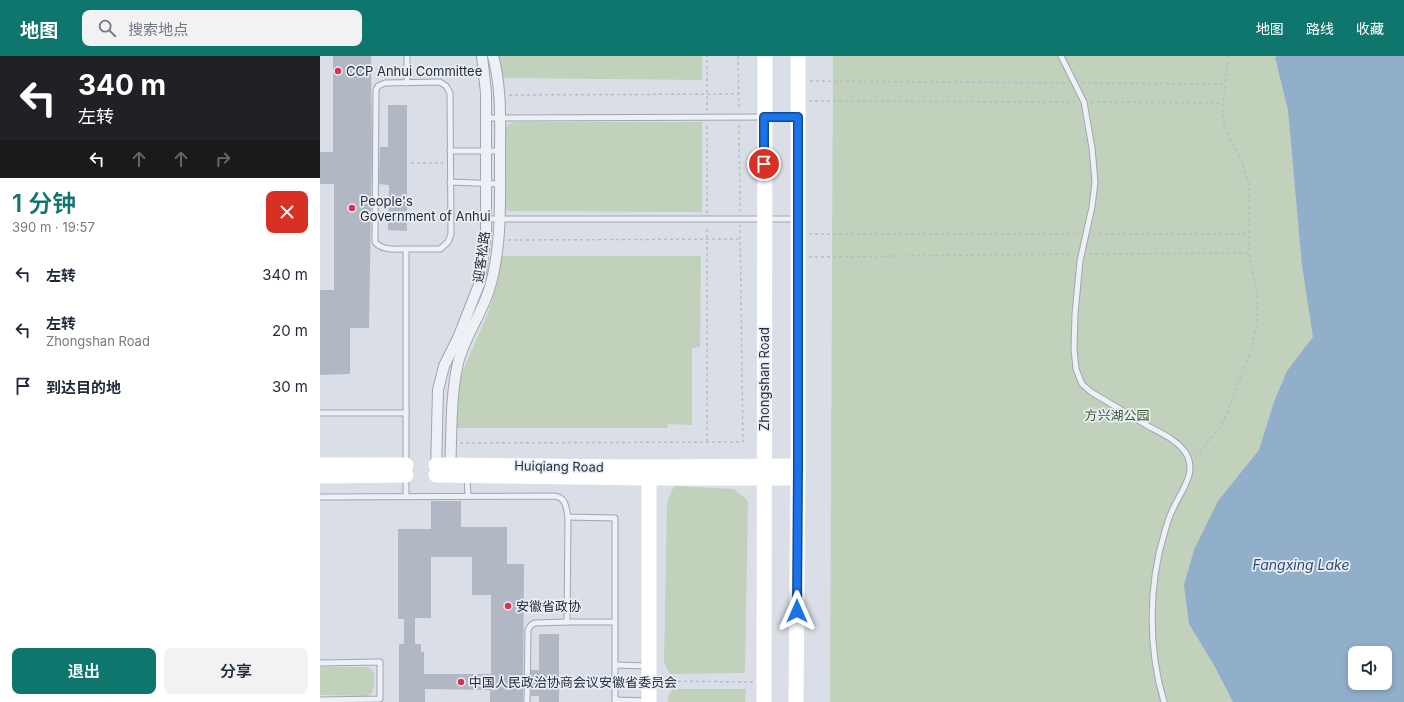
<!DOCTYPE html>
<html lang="zh">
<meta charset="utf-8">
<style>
body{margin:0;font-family:Inter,"Noto Sans SC",sans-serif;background:#f2f2f3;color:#1f2937;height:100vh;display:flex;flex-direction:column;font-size:15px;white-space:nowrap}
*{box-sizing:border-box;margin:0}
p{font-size:13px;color:#747a83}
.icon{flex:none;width:22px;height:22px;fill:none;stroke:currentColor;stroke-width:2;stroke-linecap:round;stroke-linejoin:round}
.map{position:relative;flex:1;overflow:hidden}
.side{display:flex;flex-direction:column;background:#fff;width:320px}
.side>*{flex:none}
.guide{background:#202124;color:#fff;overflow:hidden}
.buttons{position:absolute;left:1028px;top:590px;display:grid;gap:8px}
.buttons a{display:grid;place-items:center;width:44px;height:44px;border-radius:8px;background:#fff;box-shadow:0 2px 6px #0003;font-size:20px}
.pin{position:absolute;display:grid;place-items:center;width:34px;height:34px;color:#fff;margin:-17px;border:2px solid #fff;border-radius:50%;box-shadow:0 1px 4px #0007}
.me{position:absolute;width:44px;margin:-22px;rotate:0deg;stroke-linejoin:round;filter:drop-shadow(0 0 3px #0008)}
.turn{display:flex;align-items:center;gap:14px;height:84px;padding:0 12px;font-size:18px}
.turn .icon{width:52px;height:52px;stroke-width:2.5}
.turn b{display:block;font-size:28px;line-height:34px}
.lanes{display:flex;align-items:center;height:38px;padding:0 12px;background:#0003;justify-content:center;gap:20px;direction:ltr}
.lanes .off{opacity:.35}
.round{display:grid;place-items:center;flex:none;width:42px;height:42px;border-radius:8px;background:#f2f2f3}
.headline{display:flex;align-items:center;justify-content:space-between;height:68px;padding:0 12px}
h1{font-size:24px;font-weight:600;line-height:30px;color:#0f766e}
.primary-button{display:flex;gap:8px;margin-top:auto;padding:8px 12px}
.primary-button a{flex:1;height:46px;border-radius:8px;background:#0f766e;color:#fff;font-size:16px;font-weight:600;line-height:46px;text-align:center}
.primary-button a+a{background:#f2f2f3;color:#1f2937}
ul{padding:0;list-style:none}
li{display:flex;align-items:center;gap:12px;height:56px;padding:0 12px}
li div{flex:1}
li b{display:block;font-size:15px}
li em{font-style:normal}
header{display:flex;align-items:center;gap:24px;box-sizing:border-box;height:56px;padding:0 20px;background:#0f766e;color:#fff}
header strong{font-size:19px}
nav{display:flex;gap:22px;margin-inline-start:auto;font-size:14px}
.search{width:280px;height:36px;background:#f2f2f3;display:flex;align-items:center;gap:10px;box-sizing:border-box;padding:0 14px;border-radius:8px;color:#747a83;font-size:15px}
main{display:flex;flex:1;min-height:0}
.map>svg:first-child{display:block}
.green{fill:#c1d1bb;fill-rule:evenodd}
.water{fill:#91aecb;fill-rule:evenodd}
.building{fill:#b1b8c4;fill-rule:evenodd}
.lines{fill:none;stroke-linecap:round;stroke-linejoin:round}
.lane-casing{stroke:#9fa6b1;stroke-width:7}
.street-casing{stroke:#9fa6b1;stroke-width:12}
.path{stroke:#b8bdc5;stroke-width:1.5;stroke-dasharray:3 3;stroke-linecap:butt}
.lane{stroke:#edf0f5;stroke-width:5}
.street{stroke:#edf0f5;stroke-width:10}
.secondary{stroke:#fff;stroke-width:15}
.route-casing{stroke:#114b97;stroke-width:10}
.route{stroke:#1a73e8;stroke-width:7}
.poi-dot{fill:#da314d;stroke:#eaeef4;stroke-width:1.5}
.labels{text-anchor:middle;stroke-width:3.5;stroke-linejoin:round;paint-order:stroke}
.poi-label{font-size:13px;fill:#232d3e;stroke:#eaeef4;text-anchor:start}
.street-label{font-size:13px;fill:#232d3e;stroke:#eaeef4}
.park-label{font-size:13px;fill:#385a30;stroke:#eaeef4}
.water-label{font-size:14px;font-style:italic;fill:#2a4d75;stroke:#eaeef4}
</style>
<header>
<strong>地图</strong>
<div class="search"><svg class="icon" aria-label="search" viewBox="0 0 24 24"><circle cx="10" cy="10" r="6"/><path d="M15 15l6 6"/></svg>搜索地点</div>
<nav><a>地图</a><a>路线</a><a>收藏</a></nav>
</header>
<main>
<section class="side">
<div class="guide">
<div class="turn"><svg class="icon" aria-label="left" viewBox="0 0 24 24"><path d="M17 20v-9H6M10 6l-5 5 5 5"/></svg><div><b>340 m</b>左转</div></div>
<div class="lanes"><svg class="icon" aria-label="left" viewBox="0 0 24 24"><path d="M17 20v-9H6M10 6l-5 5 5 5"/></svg><svg class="icon off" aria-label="ahead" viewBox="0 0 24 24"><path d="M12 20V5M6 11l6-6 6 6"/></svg><svg class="icon off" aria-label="ahead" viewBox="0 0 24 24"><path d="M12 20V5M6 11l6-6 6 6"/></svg><svg class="icon off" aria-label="right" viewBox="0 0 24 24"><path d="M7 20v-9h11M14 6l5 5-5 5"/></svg></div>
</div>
<div class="headline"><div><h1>1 分钟</h1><p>390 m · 19:57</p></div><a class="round" style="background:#d93025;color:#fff"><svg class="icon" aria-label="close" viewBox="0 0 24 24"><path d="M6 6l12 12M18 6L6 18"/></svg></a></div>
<ul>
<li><svg class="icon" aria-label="left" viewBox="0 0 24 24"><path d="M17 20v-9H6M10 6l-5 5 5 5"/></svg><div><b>左转</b></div><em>340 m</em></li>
<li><svg class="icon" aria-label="left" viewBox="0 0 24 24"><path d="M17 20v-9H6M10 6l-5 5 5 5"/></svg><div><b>左转</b><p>Zhongshan Road</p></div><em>20 m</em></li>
<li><svg class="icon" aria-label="arrive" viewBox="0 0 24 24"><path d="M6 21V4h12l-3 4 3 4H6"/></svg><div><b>到达目的地</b></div><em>30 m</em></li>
</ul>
<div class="primary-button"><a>退出</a><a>分享</a></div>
</section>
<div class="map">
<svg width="1084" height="646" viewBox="0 0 1084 646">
<rect width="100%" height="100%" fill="#dadfe7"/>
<!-- green -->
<g class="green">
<polygon points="179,0 382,0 382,24 182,22"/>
<path d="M513,0H1084V646H510ZM1035,597H1065V627H1035Z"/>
<polygon points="195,66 382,66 382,156 189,155 185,152 183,147 185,73 189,68"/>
<polygon points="181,200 381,200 380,291 372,292 372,369 348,368 347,372 136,372 138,329 143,314 168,257 176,232"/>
<polygon points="354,430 414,433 428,445 425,617 350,618 344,607 347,447"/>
<path d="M0,611H46C48,612 50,612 52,614C56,619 54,634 51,638L46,640L0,639Z"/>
<polygon points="352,633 426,633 425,646 348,646 348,641"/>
</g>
<!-- water -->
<path class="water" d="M959,0H1084V646H913L894,609L869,568L864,529L874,494L898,445L939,394L954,346L967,315L993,281L982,209L968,54L955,1ZM1035,597H1065V627H1035Z"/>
<!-- building -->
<g class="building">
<polygon points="13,0 51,0 52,91 49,272 30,272 30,318 0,319 0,234 14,234 14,128 0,128 0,96 13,96"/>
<polygon points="68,49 87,49 87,175 68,174 69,129 59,128 60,91 68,91"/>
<path d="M111,445H141V471H187V508H204L203,646H170V634L105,633V646H79V588H84V563H78V473H111ZM111,501H152V539H171V618H104V596H101V588H95V562H111Z"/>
<polygon points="219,578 239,578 239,646 219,646 219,640 211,640 211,614 219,614"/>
</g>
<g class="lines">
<defs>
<g id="lane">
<path d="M741,0L764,46L772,92L775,126L772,151L760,205L755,258L754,293L756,313L762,328L771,336C790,347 809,359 828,370C841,377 857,384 865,396C879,416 860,436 852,455C849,461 847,468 845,475C828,529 828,592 844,646"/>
<polyline points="87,27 87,0"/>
<polyline points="166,62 477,61"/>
<polyline points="130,95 180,95"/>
<polyline points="130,126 180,128"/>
<polyline points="166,163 477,163"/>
<path d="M86,193C76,193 62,195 55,186L56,34L58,30L65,27L120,26L126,30L130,37L131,178L128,186L120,193H86V408"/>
<polyline points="0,357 86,357"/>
<polyline points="147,421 148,440"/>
<polyline points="86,440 86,420"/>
<path d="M0,441L234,440C246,441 246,451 248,461L295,462V646"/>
<polyline points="248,460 247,566 295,566"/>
<polyline points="0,607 60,606 60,643 0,644"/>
<polyline points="295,609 328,610"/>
<polyline points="295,644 328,645"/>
<polyline points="207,646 208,574 211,569 215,567 247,566"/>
</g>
<g id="street">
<polyline points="116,415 118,334 124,310 138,282 160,226 166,175 166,37 162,0"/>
<path d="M130,415C132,379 130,342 138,307C144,282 161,259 169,234C182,192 180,146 180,102C180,68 182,33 173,0"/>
</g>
</defs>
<!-- lane casing -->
<use href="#lane" class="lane-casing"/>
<!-- street casing -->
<use href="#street" class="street-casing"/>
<!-- path -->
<g class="path">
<polyline points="418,0 419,53"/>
<polyline points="490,25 746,27"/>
<polyline points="762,27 905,28"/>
<polyline points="189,39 419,38"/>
<polyline points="489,45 756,46"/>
<polyline points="771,46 903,47"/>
<polyline points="387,55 387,0"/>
<polyline points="419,69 420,155"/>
<polyline points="91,107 123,107"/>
<polyline points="387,157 387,68"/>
<polyline points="489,178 758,178"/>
<polyline points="773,178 929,178"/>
<polyline points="188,184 420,183"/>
<polyline points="769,198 929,197"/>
<polyline points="489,201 754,198"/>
<polyline points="387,386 387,170"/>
<polyline points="140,387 423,386 420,169"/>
<polyline points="876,401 902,368 914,339 931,294 937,266 937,240 929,197 929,129 922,105 910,83 903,64 903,47 908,0"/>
<polyline points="243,625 289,625"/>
<polyline points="340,625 433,626"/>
</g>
<!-- lane -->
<use href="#lane" class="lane"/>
<!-- street -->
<use href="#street" class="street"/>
<!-- secondary -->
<g class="secondary">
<polyline points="0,409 86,409"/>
<polyline points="116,409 318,411 478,410"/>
<polyline points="116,419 329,422 478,422"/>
<polyline points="0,420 86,419"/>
<polyline points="329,646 329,413"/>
<polyline points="444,646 445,0"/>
<polyline points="476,646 478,410 478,0"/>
</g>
</g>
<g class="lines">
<defs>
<polyline id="route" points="444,108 444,61 478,61 478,410 477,555"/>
</defs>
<!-- route casing -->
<use href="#route" class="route-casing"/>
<!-- route -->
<use href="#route" class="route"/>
</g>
<!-- markers -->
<g class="poi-dot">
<circle cx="18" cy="15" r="4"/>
<circle cx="32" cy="152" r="4"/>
<circle cx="188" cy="550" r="4"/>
<circle cx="141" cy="626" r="4"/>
</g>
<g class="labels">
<!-- poi labels -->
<g class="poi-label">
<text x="26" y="20">CCP Anhui Committee</text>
<text x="40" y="150">People's<tspan x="40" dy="15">Government of Anhui</tspan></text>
<text x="196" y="555">安徽省政协</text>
<text x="149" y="631">中国人民政治协商会议安徽省委员会</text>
</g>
<!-- street labels -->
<g class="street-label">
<text transform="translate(161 201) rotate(-82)" y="5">迎客松路</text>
<text transform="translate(444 323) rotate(-90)" y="5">Zhongshan Road</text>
<text transform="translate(239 410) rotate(1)" y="5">Huiqiang Road</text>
</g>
<!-- park labels -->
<g class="park-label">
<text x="797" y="364">方兴湖公园</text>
</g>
<!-- water labels -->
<g class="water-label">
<text x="981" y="514">Fangxing Lake</text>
</g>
</g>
</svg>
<div class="buttons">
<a><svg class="icon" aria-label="sound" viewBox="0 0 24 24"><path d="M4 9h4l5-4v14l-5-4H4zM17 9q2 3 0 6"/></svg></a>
</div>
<div class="pin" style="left:444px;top:108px;background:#d93025"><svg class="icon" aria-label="arrive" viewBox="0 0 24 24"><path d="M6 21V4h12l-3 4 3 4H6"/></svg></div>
<svg class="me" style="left:477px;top:555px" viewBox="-20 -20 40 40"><path d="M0-17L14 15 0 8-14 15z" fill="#1a73e8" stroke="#fff" stroke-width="4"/></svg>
</div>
</main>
